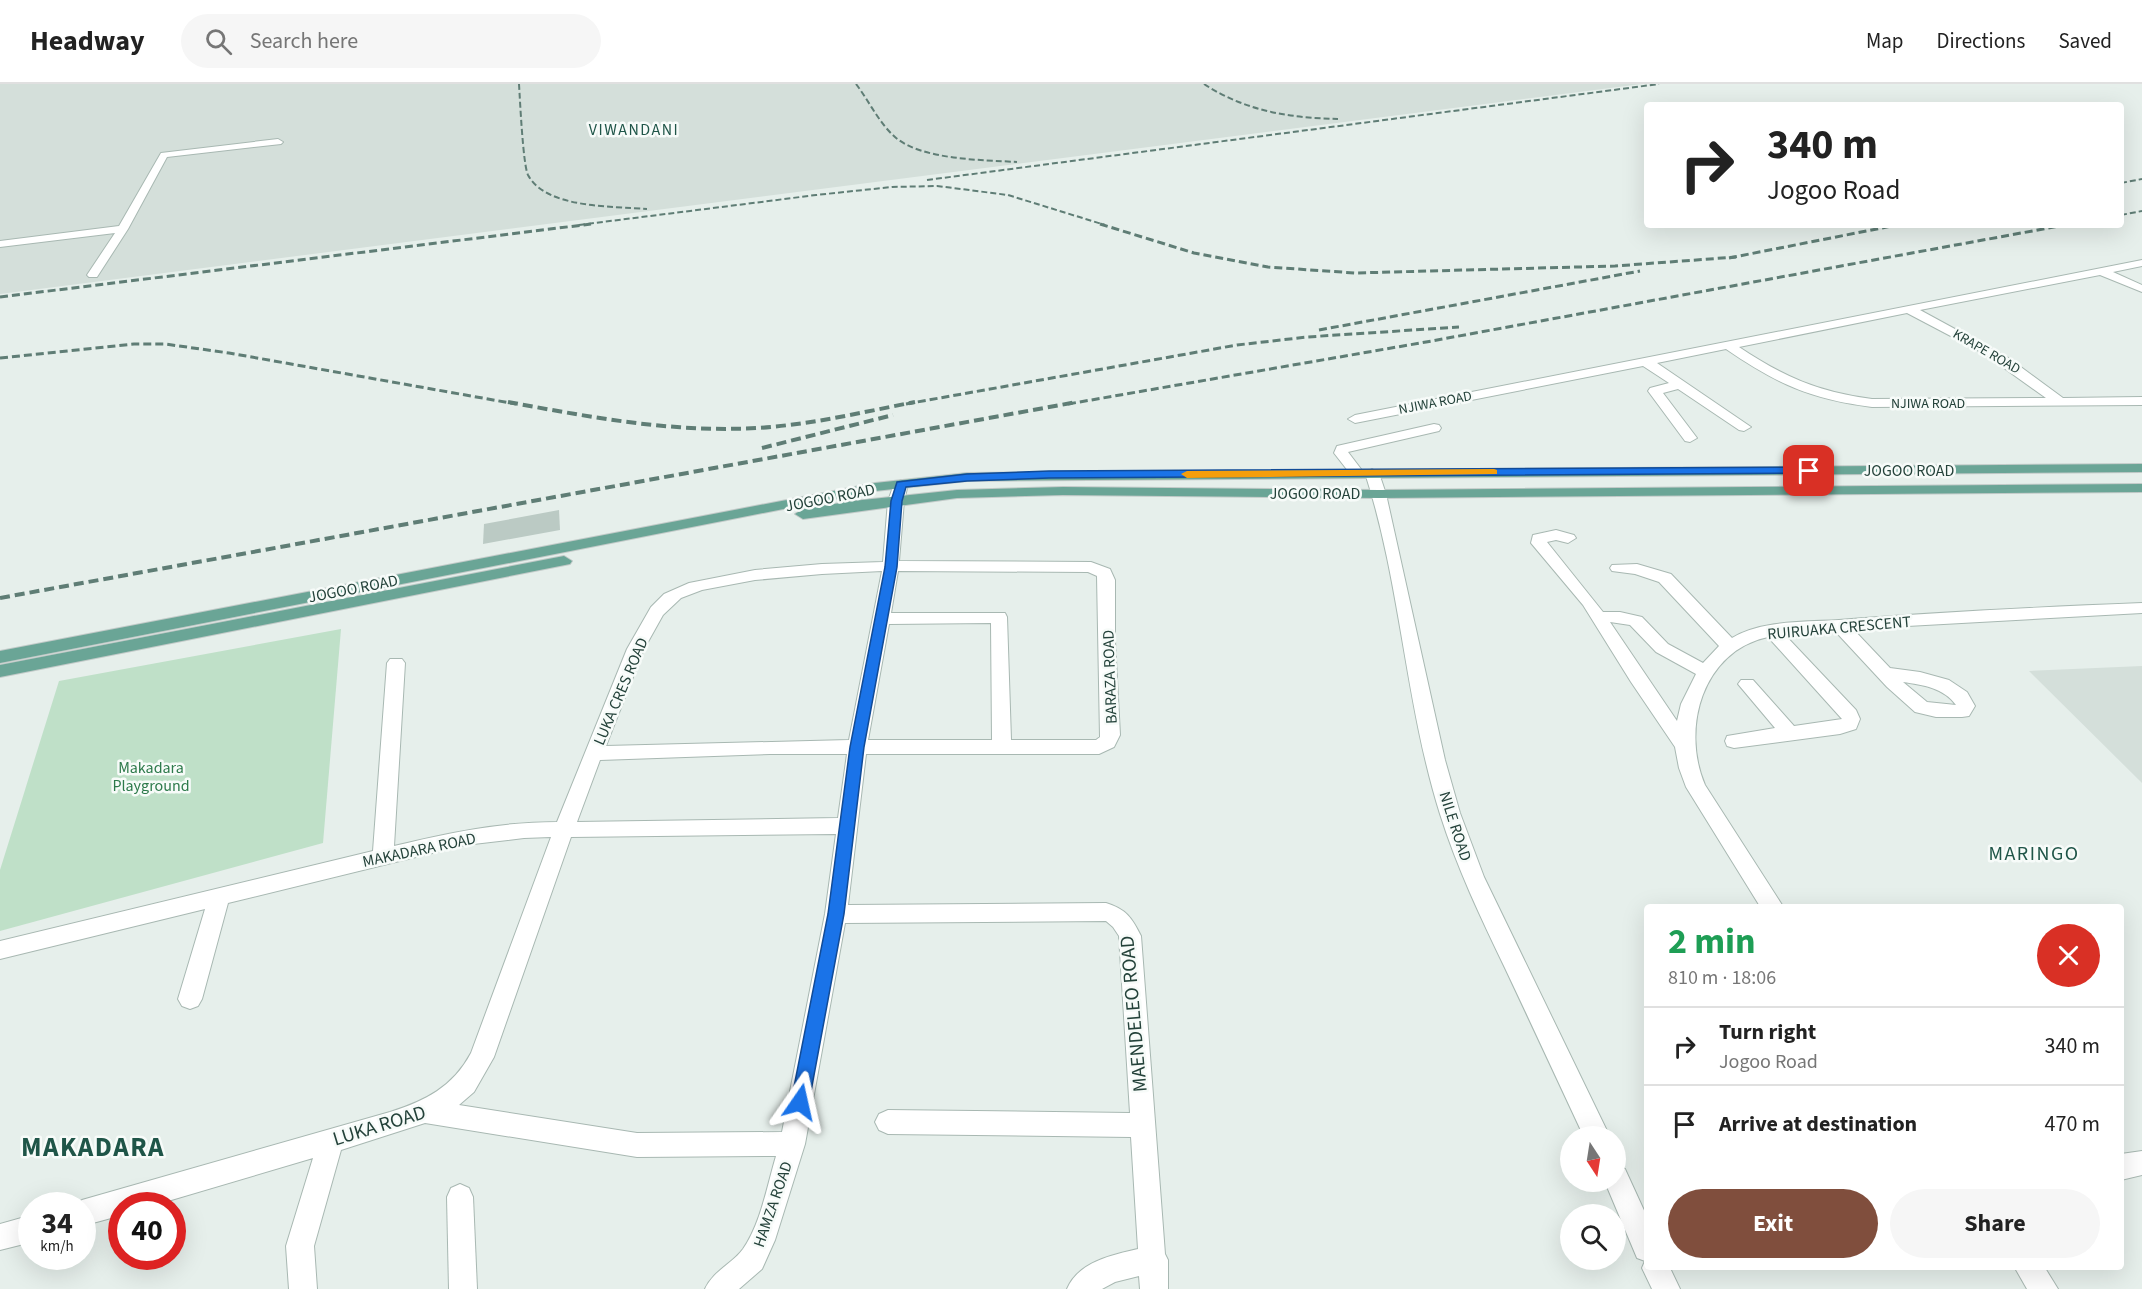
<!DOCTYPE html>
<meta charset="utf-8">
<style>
body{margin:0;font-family:"Source Sans 3",sans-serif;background:#f6f6f6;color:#222;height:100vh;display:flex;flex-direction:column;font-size:22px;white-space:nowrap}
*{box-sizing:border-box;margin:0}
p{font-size:20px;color:#767676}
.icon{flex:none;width:33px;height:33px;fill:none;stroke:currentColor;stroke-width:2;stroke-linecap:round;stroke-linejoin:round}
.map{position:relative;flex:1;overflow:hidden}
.details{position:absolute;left:1644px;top:820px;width:480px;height:366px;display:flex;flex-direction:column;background:#fff;border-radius:6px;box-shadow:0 6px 24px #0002}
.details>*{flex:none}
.guide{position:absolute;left:1644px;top:18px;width:480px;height:126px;border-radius:6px;box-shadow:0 6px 24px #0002;background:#fff;color:#222;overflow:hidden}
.needle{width:39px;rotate:168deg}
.controls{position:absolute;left:1560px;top:1042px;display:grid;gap:12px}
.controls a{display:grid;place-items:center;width:66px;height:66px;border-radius:50%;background:#fff;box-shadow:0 6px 24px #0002;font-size:30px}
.speed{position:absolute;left:18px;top:1108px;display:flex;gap:12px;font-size:30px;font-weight:700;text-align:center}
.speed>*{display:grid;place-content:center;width:78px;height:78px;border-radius:50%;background:#fff;box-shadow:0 6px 24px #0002;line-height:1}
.speed small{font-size:15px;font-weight:400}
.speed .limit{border:9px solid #d22;background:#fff;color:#111}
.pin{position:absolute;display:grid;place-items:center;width:51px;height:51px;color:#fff;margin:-26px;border-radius:12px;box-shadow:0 3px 9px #0006}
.me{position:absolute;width:66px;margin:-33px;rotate:11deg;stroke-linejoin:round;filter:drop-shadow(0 0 4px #0008)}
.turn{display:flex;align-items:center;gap:21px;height:126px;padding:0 24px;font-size:27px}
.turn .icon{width:78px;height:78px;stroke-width:2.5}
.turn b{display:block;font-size:42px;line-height:51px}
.round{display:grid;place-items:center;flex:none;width:63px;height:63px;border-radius:32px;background:#f6f6f6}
.summary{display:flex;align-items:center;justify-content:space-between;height:102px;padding:0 24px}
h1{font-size:36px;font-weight:700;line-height:45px;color:#1e9e55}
.button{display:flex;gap:12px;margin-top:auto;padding:12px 24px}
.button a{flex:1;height:69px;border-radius:36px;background:#804e3d;color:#fff;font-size:24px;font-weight:700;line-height:69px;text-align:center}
.button a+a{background:#f6f6f6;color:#222}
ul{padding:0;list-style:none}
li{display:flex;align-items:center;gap:18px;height:78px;padding:0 24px;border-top:2px solid #e0e0e0}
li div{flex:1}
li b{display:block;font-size:22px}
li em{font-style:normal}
header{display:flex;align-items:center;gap:36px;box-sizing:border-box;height:84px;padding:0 30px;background:#fff;border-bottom:2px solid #e0e0e0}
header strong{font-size:28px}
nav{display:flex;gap:33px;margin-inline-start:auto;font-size:21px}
.search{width:420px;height:54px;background:#f6f6f6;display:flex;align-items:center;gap:15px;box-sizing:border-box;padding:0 21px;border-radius:33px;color:#767676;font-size:22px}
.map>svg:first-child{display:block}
.built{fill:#d4dfda}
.green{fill:#bfe0c8}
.building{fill:#bbcac4}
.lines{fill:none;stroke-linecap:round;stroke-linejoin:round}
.minor-casing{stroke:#a8b8b2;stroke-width:2}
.major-casing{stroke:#c2cac8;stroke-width:2}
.minor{fill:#fff;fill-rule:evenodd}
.major{fill:#6aa596;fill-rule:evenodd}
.rail-far2{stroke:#5f7d75;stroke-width:2;stroke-dasharray:6 3;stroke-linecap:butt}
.rail-far1{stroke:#5f7d75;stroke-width:3;stroke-dasharray:8 4;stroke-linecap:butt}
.rail{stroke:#5f7d75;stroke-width:4;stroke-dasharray:10 5;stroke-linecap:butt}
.route{fill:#1a73e8;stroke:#114b97;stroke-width:1.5}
.slow{fill:#f59e0b}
.labels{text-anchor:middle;stroke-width:5;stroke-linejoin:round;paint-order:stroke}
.far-street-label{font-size:14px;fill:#24423a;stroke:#f7fbf9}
.far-quarter-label{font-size:16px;letter-spacing:1.5px;fill:#1f5548;stroke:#f7fbf9}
.street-label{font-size:16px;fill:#24423a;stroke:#f7fbf9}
.park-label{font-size:16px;fill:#2d7a4b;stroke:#f7fbf9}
.quarter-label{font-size:20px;letter-spacing:1.5px;fill:#1f5548;stroke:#f7fbf9}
.near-street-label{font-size:20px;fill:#24423a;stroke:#f7fbf9}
.near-district-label{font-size:27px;font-weight:bold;letter-spacing:1.5px;fill:#1f5548;stroke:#f7fbf9}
</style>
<header>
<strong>Headway</strong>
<div class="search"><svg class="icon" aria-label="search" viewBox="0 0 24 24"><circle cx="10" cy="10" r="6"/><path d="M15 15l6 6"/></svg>Search here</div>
<nav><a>Map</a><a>Directions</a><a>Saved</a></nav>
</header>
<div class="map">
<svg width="2142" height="1205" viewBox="0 0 2142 1205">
<rect width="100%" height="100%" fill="#e6efeb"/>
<!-- built -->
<g class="built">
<polygon points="0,0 1642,0 0,210"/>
<polygon points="2142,582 2142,699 2029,587"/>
</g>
<!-- green -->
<polygon class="green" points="341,545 323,759 0,847 0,786 59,597"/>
<!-- building -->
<polygon class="building" points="559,426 560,446 483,460 484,440"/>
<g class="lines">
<defs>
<g id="minor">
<polygon points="278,55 283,58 281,60 167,73 128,145 97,193 89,193 87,191 115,149 0,163 0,157 119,142 161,69"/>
<path d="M2142,176V182L2113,188L2142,201V208L2100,191L1920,226L2010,275L2063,314L2142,313V321L1872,323C1810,315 1777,300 1726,265L1657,279L1751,343L1744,347L1739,346L1678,305L1663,309L1697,354L1690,358L1685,357L1648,307L1650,304L1669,299L1643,282L1355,339L1348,335L1355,331ZM1907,229L1983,269L2046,314L1872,315C1818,308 1784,293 1739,263Z"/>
<polygon points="1434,340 1439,341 1441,344 1439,347 1348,368 1364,389 1362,392 1352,392 1334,369 1337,362"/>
<path d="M1372,385L1379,389L1386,410L1445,676L1460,729L1484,793L1610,1053H1584C1558,997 1532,941 1505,884C1481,834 1457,784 1440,730C1405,619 1401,500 1365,389Z"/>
<path d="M901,396L908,400L904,417L899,477L1091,478L1110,485L1115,496V557L1120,651L1114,663L1099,670H866L848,821L1106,819C1126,825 1132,834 1141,852L1165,1170L1168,1176V1205H1140L1139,1192L1115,1198L1102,1205H1067C1078,1178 1112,1171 1138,1165L1131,1053L888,1050L879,1046L875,1038L879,1030L888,1026L1130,1029L1119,852L1113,843L1106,837L845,839L805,1060L775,1156L762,1185L739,1205H705C713,1187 732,1180 743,1165C761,1139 767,1102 776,1072L637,1073L425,1039L341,1066L314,1162L317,1205H289L286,1162L313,1074L151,1122H122V1131L82,1142V1122H72L82,1116L390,1028C425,1017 453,1003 471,969L551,753L524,754L465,761L228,819L202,915L198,922L190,925L182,922L178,915L205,825L0,875V857L373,767L387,579L390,575H402L405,579L394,762C448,749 500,738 557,738L627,565L651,523L664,510L689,499L755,486L822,480L883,478L888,417L894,400ZM882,487L849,656L606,662L644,565L663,531L681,514L702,506L755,496L822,490ZM898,487L1088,488L1097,492L1100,653L1096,656H1011L1007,533L1005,529H891ZM991,539L992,656H868L889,540ZM770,670H847L838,734L577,738L600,676ZM836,750L825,830L782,1048L637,1049L459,1021L474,1008L494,973L571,753Z"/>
<path d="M1556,446L1574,451L1576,454L1568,459L1556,456L1547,458L1603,528H1620L1642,533L1668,560L1703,579L1719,562L1659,498L1635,490L1612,487L1610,484L1612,481L1637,480L1671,490L1732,554C1762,536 1805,538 1839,536C1940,528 2041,523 2142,519V529L1853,545L1890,584L1920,588L1949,596L1967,608L1975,622L1969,632L1962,633H1936L1915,628L1887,603L1835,547L1785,551L1856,626L1860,635L1856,645L1840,650L1734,664L1727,662L1725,657L1727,652L1775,644L1738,600L1741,596H1753L1794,642L1842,635L1768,553C1702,567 1681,645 1705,701L1784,824H1761L1686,703L1679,684L1675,663L1631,598L1583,521L1531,459L1533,451ZM1610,538L1630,541L1656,568L1696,590L1681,620L1677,637ZM1903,598C1923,601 1944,604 1956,621L1927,618Z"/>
<polygon points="2142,1067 2142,1091 2121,1096 2121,1070"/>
<polygon points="1616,1081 1625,1085 1647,1133 1647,1184 1670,1184 1680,1205 1652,1205 1642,1184 1645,1177 1637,1174 1605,1098 1616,1098"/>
<polygon points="460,1100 469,1104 473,1113 477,1205 449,1205 447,1113 451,1104"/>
<polygon points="32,1131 32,1158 0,1166 0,1140"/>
<polygon points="2015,1184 2045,1184 2058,1205 2027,1205"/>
</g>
<g id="major">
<polygon points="2142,380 2142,388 967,397 875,407 0,579 0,567 875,399 967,389"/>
<polygon points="2142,400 2142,408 1379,414 1063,411 957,414 803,435 795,430 803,425 853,417 957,406 1063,403 1379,406"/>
<polygon points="564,472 572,477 570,480 0,593 0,581"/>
</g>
</defs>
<!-- minor casing -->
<use href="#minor" class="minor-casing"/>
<!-- major casing -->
<use href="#major" class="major-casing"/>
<!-- minor -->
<use href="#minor" class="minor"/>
<!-- major -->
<use href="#major" class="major"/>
<!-- rail-far2 -->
<g class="rail-far2">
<path d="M519,0C520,16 523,81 528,91C546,125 613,122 647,125"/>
<path d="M856,0C869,17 879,39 895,53C921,76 983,76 1017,78"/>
<path d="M1204,0C1245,27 1290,34 1338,35"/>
<polyline points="927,96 1659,0"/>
<polyline points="2121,99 2142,95"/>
<polyline points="2121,131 2142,127"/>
<polyline points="579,141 816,111 892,103 937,102 1008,111 1105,141"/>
</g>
<!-- rail-far1 -->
<g class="rail-far1">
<polyline points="1100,140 1194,169 1268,183 1355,189 1615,182 1736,173"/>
<polyline points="1729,174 1897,141"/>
<polyline points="0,213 591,140"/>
<polyline points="1319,246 1640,187"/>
<polyline points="0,274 134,260 165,260 229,269 516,320"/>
<polyline points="906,320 1237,261 1307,253 1459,243"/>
<polyline points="1068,320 1426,258 2065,141"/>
</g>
<!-- rail -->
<g class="rail">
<path d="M508,318C601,335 694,353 789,341C831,336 873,326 915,318"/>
<polyline points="762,364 893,331"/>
<polyline points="0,514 1077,318"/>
</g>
</g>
<!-- route -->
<polygon class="route" points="1809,383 1813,384 1813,389 1049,394 967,397 906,403 902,417 897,483 864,663 844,830 809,1018 807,1025 800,1027 793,1025 791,1018 828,830 850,663 885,483 891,417 897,398 967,390 1049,387"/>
<!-- slow -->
<polygon class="slow" points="1494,385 1497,386 1497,390 1187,394 1181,390 1187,387"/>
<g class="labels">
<!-- far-street labels -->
<g class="far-street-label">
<text transform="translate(1987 267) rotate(30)" y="5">KRAPE ROAD</text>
<text transform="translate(1435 318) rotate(-11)" y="5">NJIWA ROAD</text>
<text x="1928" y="324">NJIWA ROAD</text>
</g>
<!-- far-quarter labels -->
<g class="far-quarter-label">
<text x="634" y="51">VIWANDANI</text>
</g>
<!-- street labels -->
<g class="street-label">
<text x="1909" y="392">JOGOO ROAD</text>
<text x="1315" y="415">JOGOO ROAD</text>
<text transform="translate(830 413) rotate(-11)" y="6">JOGOO ROAD</text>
<text transform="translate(353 504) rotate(-11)" y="6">JOGOO ROAD</text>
<text transform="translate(1839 543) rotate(-5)" y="6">RUIRUAKA CRESCENT</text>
<text transform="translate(1109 593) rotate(-92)" y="6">BARAZA ROAD</text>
<text transform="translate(620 607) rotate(-67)" y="6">LUKA CRES ROAD</text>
<text transform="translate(1456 742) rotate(72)" y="6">NILE ROAD</text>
<text transform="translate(419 765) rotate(-12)" y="6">MAKADARA ROAD</text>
<text transform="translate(772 1120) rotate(-71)" y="6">HAMZA ROAD</text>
</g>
<!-- park labels -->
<g class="park-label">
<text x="151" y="689">Makadara<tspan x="151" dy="18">Playground</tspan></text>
</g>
<!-- quarter labels -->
<g class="quarter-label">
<text x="2034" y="776">MARINGO</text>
</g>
<!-- near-street labels -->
<g class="near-street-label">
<text transform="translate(1133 930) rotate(-95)" y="7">MAENDELEO ROAD</text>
<text transform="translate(379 1041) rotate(-17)" y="7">LUKA ROAD</text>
</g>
<!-- near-district labels -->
<g class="near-district-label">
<text x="93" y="1072">MAKADARA</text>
</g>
</g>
</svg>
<div class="controls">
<a><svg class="needle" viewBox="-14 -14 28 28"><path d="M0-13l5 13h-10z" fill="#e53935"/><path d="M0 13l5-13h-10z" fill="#767676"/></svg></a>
<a><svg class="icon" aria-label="search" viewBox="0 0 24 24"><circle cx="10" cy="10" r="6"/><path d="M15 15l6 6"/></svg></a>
</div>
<div class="speed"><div>34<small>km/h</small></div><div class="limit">40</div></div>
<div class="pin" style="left:1809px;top:387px;background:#d93025"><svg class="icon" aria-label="arrive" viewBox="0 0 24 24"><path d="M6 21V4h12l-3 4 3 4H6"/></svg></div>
<svg class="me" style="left:800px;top:1018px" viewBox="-20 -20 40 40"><path d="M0-17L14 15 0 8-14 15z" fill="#1a73e8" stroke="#fff" stroke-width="4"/></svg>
<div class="guide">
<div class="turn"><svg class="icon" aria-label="right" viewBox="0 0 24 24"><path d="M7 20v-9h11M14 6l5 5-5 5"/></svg><div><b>340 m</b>Jogoo Road</div></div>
</div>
<section class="details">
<div class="summary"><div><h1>2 min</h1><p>810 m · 18:06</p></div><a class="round" style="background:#d93025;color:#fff"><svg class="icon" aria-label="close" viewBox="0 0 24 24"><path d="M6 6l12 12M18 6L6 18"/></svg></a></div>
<ul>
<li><svg class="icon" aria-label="right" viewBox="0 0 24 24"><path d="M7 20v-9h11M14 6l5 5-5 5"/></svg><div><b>Turn right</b><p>Jogoo Road</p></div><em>340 m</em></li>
<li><svg class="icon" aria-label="arrive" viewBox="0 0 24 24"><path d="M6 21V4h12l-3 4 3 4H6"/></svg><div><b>Arrive at destination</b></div><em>470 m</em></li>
</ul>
<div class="button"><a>Exit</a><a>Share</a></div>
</section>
</div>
